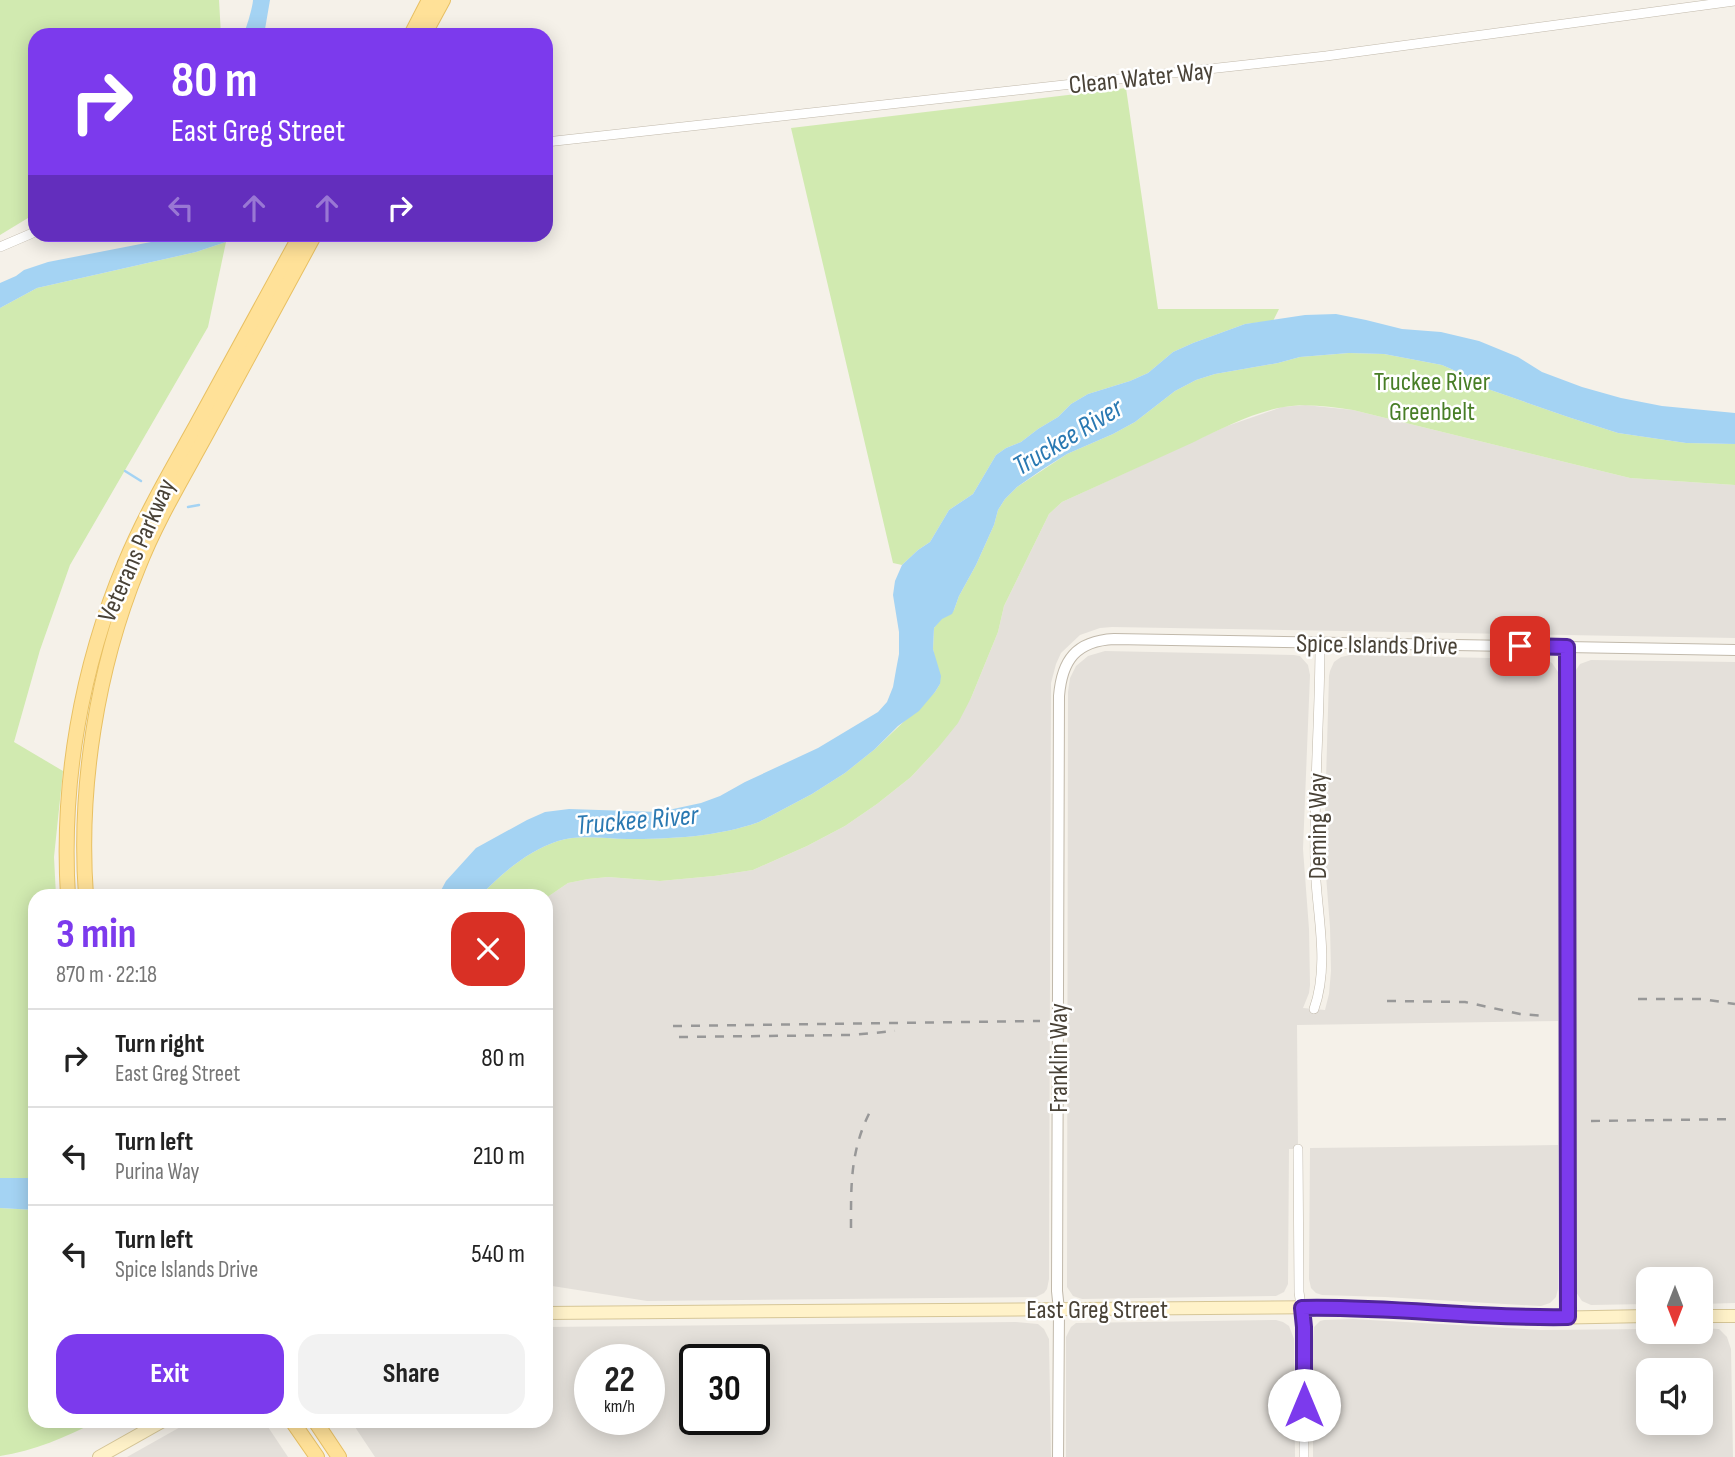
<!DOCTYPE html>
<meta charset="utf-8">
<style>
body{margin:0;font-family:"Sofia Sans Condensed",sans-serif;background:#f2f2f2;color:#222;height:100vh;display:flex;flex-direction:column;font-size:26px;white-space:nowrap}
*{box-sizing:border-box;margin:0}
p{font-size:23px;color:#767676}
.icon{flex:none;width:38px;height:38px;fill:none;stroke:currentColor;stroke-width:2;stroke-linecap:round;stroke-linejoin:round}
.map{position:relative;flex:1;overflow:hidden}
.side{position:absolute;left:28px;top:889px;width:525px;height:539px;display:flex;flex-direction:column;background:#fff;border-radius:21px;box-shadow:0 4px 18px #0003}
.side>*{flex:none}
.hud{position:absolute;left:28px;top:28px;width:525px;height:214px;border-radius:21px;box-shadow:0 4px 18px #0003;background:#7c3aed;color:#fff;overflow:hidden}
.needle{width:46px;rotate:180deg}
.tools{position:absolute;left:1636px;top:1267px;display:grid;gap:14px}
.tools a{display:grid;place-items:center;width:77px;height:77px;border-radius:14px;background:#fff;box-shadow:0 4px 18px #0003;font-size:35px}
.speed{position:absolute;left:574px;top:1344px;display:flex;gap:14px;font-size:35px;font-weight:700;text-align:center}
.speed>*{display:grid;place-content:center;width:91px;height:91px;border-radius:50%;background:#fff;box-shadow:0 4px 18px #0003;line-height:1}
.speed small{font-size:18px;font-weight:400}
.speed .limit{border:4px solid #111;border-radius:10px;background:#fff;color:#111}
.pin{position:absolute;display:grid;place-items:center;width:60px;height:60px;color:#fff;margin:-30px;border-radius:14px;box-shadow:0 4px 10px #0006}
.me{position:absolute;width:77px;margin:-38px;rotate:0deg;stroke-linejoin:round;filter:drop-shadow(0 0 5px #0008)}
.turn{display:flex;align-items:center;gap:24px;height:147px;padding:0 28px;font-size:32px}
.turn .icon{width:91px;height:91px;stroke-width:2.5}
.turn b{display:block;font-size:49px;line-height:60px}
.lanes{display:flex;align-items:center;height:66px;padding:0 28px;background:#0003;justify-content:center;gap:35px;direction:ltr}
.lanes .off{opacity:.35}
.round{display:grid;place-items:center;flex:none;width:74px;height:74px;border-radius:21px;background:#f2f2f2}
.head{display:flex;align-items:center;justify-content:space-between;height:119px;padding:0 28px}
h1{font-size:42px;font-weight:700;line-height:52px;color:#7c3aed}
.cta{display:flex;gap:14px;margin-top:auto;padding:14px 28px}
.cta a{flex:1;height:80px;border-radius:21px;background:#7c3aed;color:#fff;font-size:28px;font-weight:700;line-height:80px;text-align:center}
.cta a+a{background:#f2f2f2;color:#222}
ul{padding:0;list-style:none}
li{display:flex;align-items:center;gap:21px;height:98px;padding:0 28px;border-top:2px solid #e0e0e0}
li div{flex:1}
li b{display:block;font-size:26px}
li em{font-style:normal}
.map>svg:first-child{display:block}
.industrial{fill:#e4e0da;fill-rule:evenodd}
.green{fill:#d1eab0}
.water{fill:#a4d3f3}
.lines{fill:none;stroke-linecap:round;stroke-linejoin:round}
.stream{stroke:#a4d3f3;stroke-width:2.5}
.minor-casing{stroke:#c1b9ab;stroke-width:10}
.tertiary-casing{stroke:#c1b9ab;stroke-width:12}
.secondary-casing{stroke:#d6c697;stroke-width:14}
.primary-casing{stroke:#e8c063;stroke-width:16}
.minor{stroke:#fff;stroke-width:9}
.tertiary{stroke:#fff;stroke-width:10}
.secondary{stroke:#fff2c9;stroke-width:12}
.primary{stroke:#ffe198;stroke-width:14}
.rail{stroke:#989898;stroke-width:2.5;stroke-dasharray:9 9;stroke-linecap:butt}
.route-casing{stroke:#51269a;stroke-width:18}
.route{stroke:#7c3aed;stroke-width:12}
.labels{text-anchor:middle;stroke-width:5;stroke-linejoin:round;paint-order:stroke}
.street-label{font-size:26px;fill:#494237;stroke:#fff}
.park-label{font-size:26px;fill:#487e27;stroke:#fff}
.water-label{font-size:28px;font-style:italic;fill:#2a79b2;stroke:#fff}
</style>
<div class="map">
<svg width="1735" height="1457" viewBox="0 0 1735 1457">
<rect width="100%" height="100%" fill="#f5f1e9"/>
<!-- industrial -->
<g class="industrial">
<polygon points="1305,405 1353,410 1630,478 1735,485 1735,638 1112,627 1100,628 1080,635 1061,653 1056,664 1051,683 1049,1279 1047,1289 1044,1293 1036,1297 647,1301 546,1285 546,898 568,883 588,879 608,877 660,881 714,876 753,870 807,846 845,826 877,804 911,777 937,749 971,698 998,632 1004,606 1049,514 1062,502 1227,426 1282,407"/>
<polygon points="1105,651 1294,655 1300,656 1308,665 1310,675 1303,849 1309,929 1310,985 1309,993 1303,1008 1325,1010 1329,994 1331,971 1330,927 1324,849 1329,676 1330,671 1334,662 1341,657 1350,655 1538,659 1547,660 1552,663 1558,672 1558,1021 1297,1025 1298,1149 1289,1149 1288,1284 1284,1292 1276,1296 1082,1299 1073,1296 1067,1287 1068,692 1070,678 1076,666 1088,656"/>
<polygon points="1591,660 1735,662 1735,1303 1701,1304 1701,1279 1648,1279 1648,1304 1591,1305 1582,1301 1576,1292 1576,670 1580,664"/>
<polygon points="1558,1145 1558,1289 1556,1297 1550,1303 1541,1306 1385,1297 1322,1295 1316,1293 1311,1288 1309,1279 1310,1148"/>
<path d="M1353,1319L1541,1330L1648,1329V1332H1701V1328L1719,1329L1727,1337L1731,1349L1733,1457H1313V1340L1314,1327L1320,1321L1324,1320ZM1701,1370V1423H1648V1370Z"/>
<polygon points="1276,1320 1283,1322 1289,1326 1294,1339 1295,1457 1066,1457 1066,1337 1071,1327 1076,1323"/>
<path d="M1016,1322L1038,1324L1044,1329L1049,1339L1051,1457H375L351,1421H546V1327ZM590,1360H649V1419H590ZM695,1360H754V1419H695Z"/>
<polygon points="191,1421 264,1421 288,1457 127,1457"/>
</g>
<!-- green -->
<g class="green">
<polygon points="0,0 219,0 221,35 35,35 35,210 28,218 0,235"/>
<polygon points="1126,88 1158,309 1279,309 1273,321 1245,324 1193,343 1173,352 1148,373 1130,381 1088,394 1071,404 1058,417 1038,429 1021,442 1006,448 996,455 973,494 949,510 930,542 918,550 902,565 893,563 791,128"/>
<polygon points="226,242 208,327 70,565 40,650 14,742 63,771 54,857 56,896 35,896 35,1178 0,1178 0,308 37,288 196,252"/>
<path d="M1349,353L1384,354L1442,365L1458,372L1482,387L1568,417L1618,433L1686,443L1735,444V485L1630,478L1353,410C1330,407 1307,403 1284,407C1254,412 1221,429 1194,442C1150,462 1106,482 1062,502L1049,514L1004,606L998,632L971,698L958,723L937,749L911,777L877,804L845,826L807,846L753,870L714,876L660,881L608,877L588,879L568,883L546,898V896H480C502,873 528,851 558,841C580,834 605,839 627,839C671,839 717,837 759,822L812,794L845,773L875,749L935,692L940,684L933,649L934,628L941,619L954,610L959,596L976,565L994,525L998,510L1005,499L1017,487L1067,454L1113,434L1135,422L1175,391L1196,380L1215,374L1278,363L1300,357Z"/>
<path d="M0,1208L35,1210V1421H97C67,1437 33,1451 0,1456Z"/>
</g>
<!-- water -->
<g class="water">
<path d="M253,0H270L264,35H243C246,30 253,6 253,0Z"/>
<polygon points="192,234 233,235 226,242 196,252 37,288 0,308 0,283 16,276 24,270 48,262"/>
<path d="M1336,314L1366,320L1402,329L1441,332L1479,341L1518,357L1542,372L1582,387L1621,398L1662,406L1735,413V444L1686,443L1618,433L1568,417L1482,387L1458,372L1442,365L1384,354L1349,353L1300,357L1278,363L1215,374L1196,380L1175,391L1135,422L1113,434L1067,454L1043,469L1017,487L1005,499L998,510L994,525L976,565L959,596L954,610L952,614L942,619L934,628L933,649L941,676L940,684L935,692L919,711L898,726L875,749L845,773L812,794L759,822C717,837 671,839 627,839C605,839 580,834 558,841C528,851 502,873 480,896H438L446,881L476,848L527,820L545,812L569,809L659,812L701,803L720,796L745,782L818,748L878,712L887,702L893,687L896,670L899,654V632L893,595L895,581L902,565L918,550L930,542L949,510L973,494L996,455L1006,448L1021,442L1038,429L1058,417L1071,404L1088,394L1130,381L1148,373L1173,352L1193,343L1245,324L1305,315Z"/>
<polygon points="0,1178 35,1178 35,1210 0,1208"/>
</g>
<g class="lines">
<!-- stream -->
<g class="stream">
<polyline points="125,471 141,481"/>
<polyline points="188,507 199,505"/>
</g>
<defs>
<g id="minor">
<polyline points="546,142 1326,56 1735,1"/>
<polyline points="0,247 35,232"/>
<polyline points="1567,647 1568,1317"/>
<path d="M1314,1009C1331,961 1315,908 1315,859C1314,787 1320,715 1320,643"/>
<polyline points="1298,1149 1299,1292 1304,1327 1304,1457"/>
</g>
<path id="tertiary" d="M1058,1457L1059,1310L1057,1291L1059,696C1062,660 1076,641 1114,639L1735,650"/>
<g id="secondary">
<polyline points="546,1313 1335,1307 1377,1308 1543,1318 1648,1316"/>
<polyline points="1701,1316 1735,1316"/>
<polyline points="99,1457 163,1421"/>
</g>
<g id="primary">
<polyline points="411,35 429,0"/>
<polyline points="424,35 443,0"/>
<path d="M68,896C61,783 81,668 125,563C145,515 171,471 196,426C231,362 266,298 301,234"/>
<path d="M86,896C78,788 97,668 138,568C156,522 182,479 206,435C242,368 279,301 315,234"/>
<polyline points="292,1421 317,1457"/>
<polyline points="315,1421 339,1457"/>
</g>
</defs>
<!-- minor casing -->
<use href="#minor" class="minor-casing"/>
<!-- tertiary casing -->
<use href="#tertiary" class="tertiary-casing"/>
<!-- secondary casing -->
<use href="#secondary" class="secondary-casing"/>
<!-- primary casing -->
<use href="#primary" class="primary-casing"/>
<!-- minor -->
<use href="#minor" class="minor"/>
<!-- tertiary -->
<use href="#tertiary" class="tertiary"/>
<!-- secondary -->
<use href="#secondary" class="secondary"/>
<!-- primary -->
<use href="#primary" class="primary"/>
<!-- rail -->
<g class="rail">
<polyline points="1638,999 1702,999 1735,1004"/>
<polyline points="1387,1001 1465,1002 1520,1014 1547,1016"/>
<polyline points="673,1026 1040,1021"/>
<polyline points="679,1037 851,1035 895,1031"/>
<polyline points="1591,1121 1735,1119"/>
<path d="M851,1228C851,1183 850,1148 873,1106"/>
</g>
</g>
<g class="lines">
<defs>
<path id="route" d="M1304,1405V1327L1302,1308C1391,1306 1479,1319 1568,1317L1567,647L1520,646"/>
</defs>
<!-- route casing -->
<use href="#route" class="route-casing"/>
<!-- route -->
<use href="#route" class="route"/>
</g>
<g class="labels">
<!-- street labels -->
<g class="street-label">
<text transform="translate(1141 77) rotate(-6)" y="9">Clean Water Way</text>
<text transform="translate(136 550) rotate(-66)" y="9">Veterans Parkway</text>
<text transform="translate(1377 644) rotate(1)" y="9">Spice Islands Drive</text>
<text transform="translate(1317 826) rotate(-90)" y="9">Deming Way</text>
<text transform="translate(1058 1058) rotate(-90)" y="9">Franklin Way</text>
<text x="1097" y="1318">East Greg Street</text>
</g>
<!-- park labels -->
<g class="park-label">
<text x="1432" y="390">Truckee River<tspan x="1432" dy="30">Greenbelt</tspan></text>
</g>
<!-- water labels -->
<g class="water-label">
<text transform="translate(1067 436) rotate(-31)" y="10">Truckee River</text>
<text transform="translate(637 819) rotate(-5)" y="10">Truckee River</text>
</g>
</g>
</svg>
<div class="tools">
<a><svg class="needle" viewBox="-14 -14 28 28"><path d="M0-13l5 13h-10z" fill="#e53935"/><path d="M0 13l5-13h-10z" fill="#767676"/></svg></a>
<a><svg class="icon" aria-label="sound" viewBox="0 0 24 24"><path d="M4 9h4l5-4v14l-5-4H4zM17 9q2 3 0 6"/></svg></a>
</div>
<div class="speed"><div>22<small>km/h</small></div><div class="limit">30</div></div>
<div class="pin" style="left:1520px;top:646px;background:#d93025"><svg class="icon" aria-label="arrive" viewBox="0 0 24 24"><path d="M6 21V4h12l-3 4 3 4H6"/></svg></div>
<svg class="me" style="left:1304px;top:1405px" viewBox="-20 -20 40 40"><circle r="19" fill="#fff"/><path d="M0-13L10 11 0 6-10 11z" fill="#7c3aed"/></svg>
<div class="hud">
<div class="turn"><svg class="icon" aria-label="right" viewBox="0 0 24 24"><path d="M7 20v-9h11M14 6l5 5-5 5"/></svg><div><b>80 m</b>East Greg Street</div></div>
<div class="lanes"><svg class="icon off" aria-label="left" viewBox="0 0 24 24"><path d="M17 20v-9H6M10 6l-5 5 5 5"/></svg><svg class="icon off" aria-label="ahead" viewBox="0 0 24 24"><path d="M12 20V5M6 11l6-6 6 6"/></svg><svg class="icon off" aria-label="ahead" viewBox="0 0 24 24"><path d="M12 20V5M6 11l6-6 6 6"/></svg><svg class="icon" aria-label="right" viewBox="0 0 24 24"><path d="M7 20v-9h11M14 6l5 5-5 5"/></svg></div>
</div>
<section class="side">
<div class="head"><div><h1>3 min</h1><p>870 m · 22:18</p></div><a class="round" style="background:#d93025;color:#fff"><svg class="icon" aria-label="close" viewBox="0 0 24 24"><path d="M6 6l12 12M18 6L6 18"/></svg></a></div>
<ul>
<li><svg class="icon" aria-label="right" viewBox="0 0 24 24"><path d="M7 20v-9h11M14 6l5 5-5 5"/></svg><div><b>Turn right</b><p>East Greg Street</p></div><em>80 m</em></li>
<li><svg class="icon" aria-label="left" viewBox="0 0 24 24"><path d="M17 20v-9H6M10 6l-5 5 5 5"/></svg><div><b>Turn left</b><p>Purina Way</p></div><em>210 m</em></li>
<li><svg class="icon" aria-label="left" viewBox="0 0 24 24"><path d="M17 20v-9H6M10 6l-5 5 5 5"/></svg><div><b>Turn left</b><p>Spice Islands Drive</p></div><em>540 m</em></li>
</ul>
<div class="cta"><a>Exit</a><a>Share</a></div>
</section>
</div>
